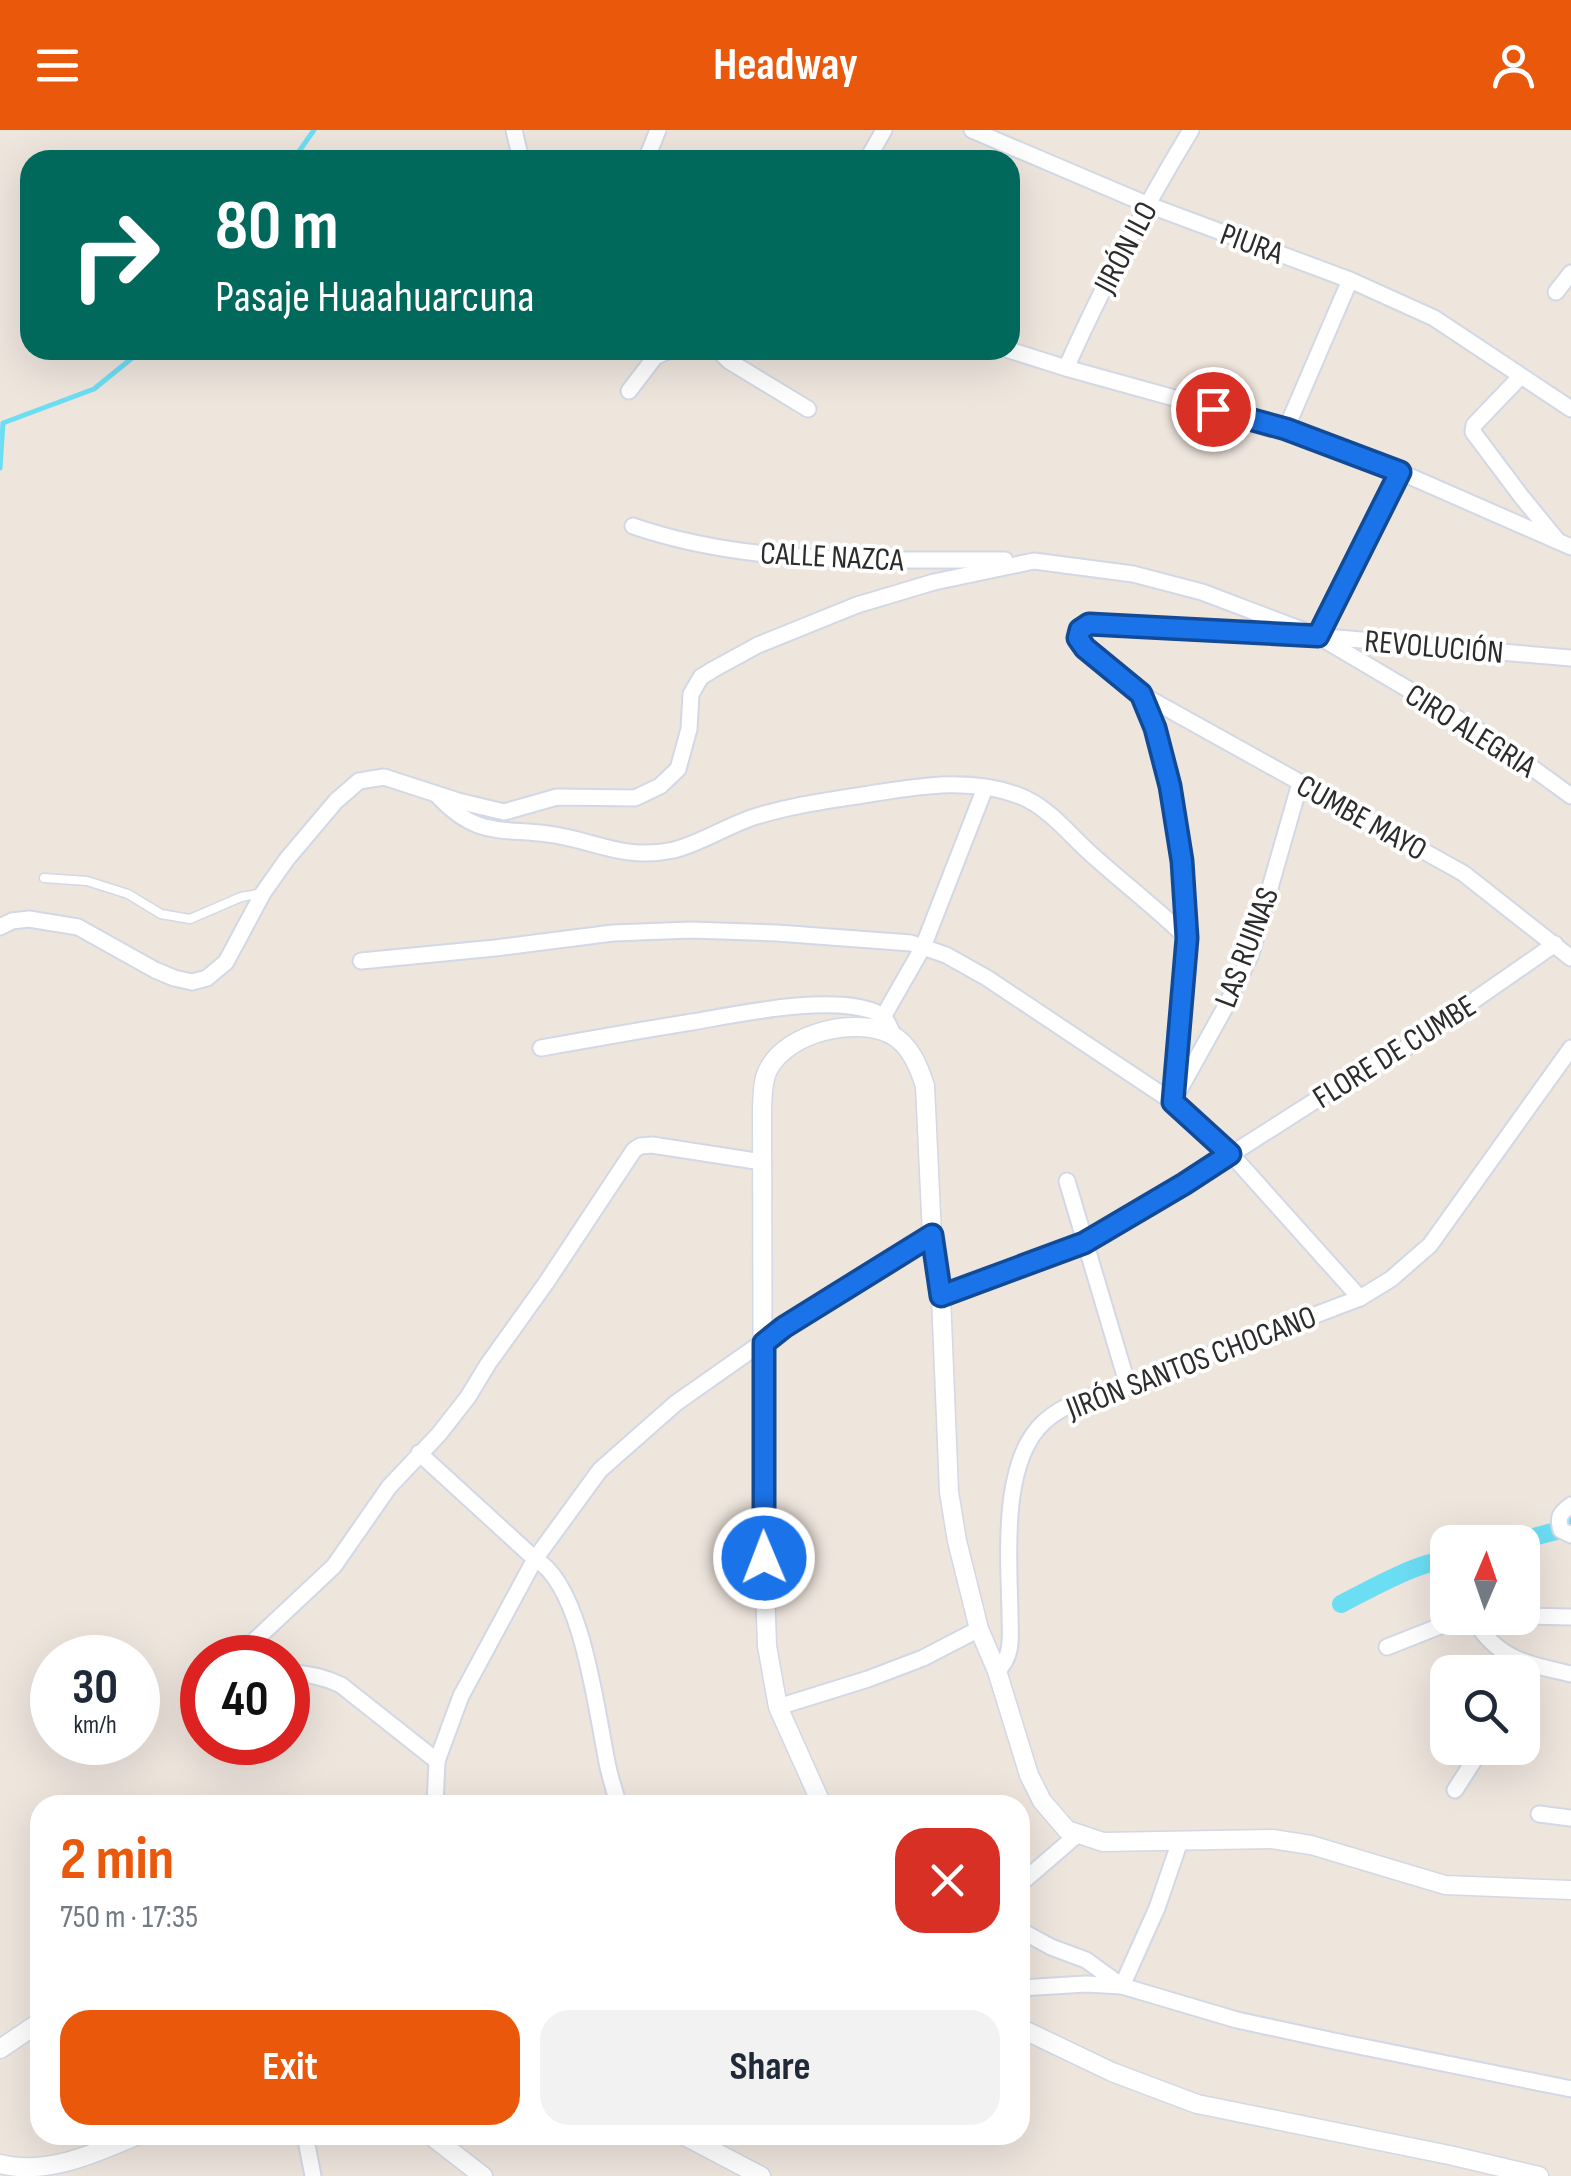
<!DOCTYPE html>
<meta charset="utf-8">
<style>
body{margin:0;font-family:"Sofia Sans Condensed",sans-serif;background:#f2f2f3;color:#1f2937;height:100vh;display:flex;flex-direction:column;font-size:38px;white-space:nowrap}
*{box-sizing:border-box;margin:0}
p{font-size:32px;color:#747a83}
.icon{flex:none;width:55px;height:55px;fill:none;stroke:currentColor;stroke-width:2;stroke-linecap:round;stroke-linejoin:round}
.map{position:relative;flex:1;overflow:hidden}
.side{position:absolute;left:30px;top:1665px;width:1000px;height:350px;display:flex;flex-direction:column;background:#fff;border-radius:30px;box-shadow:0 10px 40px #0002}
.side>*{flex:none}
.guide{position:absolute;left:20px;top:20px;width:1000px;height:210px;border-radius:30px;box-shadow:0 10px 40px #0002;background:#00695c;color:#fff;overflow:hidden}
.needle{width:65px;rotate:2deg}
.fabs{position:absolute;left:1430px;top:1395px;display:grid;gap:20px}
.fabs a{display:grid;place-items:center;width:110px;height:110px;border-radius:20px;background:#fff;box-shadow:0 10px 40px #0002;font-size:50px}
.speed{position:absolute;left:30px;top:1505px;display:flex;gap:20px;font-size:50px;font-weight:700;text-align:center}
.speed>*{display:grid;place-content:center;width:130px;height:130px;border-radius:50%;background:#fff;box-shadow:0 10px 40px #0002;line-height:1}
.speed small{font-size:25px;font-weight:400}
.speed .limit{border:15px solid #d22;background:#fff;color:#111}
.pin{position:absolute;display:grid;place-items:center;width:85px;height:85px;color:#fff;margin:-42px;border:5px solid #fff;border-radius:50%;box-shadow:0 2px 10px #0007}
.me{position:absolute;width:110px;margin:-55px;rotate:359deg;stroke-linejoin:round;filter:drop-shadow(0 0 8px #0008)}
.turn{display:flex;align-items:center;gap:35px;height:210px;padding:0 30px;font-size:45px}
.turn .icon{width:130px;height:130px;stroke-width:2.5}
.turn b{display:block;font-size:70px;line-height:85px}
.round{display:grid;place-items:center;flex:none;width:105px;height:105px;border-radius:30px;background:#f2f2f3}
.head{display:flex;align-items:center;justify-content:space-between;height:170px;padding:0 30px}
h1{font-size:60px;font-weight:700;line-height:75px;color:#ea580c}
.primary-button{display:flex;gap:20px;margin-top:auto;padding:20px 30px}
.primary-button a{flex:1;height:115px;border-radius:30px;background:#ea580c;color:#fff;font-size:40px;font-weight:700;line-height:115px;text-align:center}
.primary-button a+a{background:#f2f2f3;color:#1f2937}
header{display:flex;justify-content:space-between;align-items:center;height:130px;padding:0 30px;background:#ea580c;color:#fff;font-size:45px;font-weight:700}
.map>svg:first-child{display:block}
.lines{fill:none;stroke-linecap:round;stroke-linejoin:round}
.stream{stroke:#6cdef4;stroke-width:5}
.canal{stroke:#6cdef4;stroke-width:18}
.service-casing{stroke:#d2d8e5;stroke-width:11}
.minor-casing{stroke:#d2d8e5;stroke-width:19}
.tertiary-casing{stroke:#d2d8e5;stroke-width:21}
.service{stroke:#fff;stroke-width:8}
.minor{stroke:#fff;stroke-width:15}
.tertiary{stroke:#fff;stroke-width:18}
.route-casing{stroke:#114b97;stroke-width:25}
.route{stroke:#1a73e8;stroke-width:18}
.labels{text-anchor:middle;stroke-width:8;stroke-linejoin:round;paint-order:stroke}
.street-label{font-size:32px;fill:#2c2c2c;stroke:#fff}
</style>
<header><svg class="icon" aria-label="menu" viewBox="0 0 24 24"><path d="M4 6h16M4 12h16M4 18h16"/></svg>Headway<svg class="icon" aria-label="person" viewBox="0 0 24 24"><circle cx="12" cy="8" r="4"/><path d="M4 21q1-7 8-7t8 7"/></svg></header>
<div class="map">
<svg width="1571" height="2046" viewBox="0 0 1571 2046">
<rect width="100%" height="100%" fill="#eee5dd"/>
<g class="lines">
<!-- stream -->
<g class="stream">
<polyline points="293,30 314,0"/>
<polyline points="0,338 3,293 94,259 142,220"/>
</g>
<!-- canal -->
<g class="canal">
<polyline points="1515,1412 1571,1397"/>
<path d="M1341,1474C1370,1459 1416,1433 1448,1429"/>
</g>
<defs>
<g id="service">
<polyline points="1318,506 1400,342"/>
<polyline points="44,748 87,751 128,764 161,784 190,789 241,767 263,763"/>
</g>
<g id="minor">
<polyline points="514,0 521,30"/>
<polyline points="972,0 1146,74 1350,150 1434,188 1571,279"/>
<polyline points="646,30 658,0"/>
<polyline points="867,30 884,0"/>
<polyline points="1556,162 1571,143"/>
<polyline points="718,220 729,231 808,279"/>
<polyline points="1009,220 1066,238 1286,299 1400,342 1571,417"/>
<path d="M1066,238C1103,156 1144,77 1191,0"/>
<polyline points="1520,247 1474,295 1473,302 1521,366 1557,410"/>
<polyline points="629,261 655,227 670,220"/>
<polyline points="1286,299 1350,150"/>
<path d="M633,396C752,437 880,429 1005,430"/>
<polyline points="1326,507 1571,528"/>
<polyline points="1141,564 1463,743 1571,828"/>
<path d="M438,666C476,707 499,698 548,704C595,710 623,731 674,720C701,713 725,697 751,688C787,676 825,671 863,665C915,657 969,646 1020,666C1048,677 1068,703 1090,723C1122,752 1156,778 1187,808"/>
<polyline points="0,797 12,791 29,789 78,797 155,840 174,848 192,852 207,848 226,832 263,763 287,729 336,671 359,651 384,647 458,671 504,682 557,667 635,668 660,656 678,639 689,599 691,564 701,547 714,539 758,515 857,475 934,452 1034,431 1133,444 1202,462 1318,506 1494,610 1571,666"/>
<polyline points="361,831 495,818 613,803 691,800 777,803 911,813 946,825 987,848 1173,972 1230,1023 1360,1168"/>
<polyline points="883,887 923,817 985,658"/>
<path d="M541,918C591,909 642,900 692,892C739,884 831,864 875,882C886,887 889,895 893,905"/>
<polyline points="1177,964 1227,874 1251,824 1300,653"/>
<polyline points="1173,972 1187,808 1182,731 1171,656 1155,598 1141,564 1085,518 1078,508 1080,500 1089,494 1303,505"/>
<polyline points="1067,1051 1128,1256"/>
<polyline points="941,1166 1031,1131 1084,1113 1183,1055 1335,958 1407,917 1555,814"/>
<path d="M419,1323L535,1429C583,1455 597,1586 608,1637C611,1650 615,1663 619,1675"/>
<path d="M1571,1375C1560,1383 1557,1387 1561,1400L1571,1405"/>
<polyline points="1522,1486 1571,1487"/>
<path d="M1474,1489C1497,1530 1529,1534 1571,1544"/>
<polyline points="1387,1517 1448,1493 1486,1488"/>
<polyline points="236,1528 334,1436 389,1357 439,1304 468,1267 488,1234 546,1153 634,1020 640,1016 652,1015 762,1032"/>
<path d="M997,1541C1014,1526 1010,1505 1010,1484C1009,1429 1000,1332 1044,1292C1067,1271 1099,1264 1128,1256L1360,1168L1391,1149L1430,1115L1571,918"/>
<path d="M288,1543C307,1543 324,1547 341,1555L437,1631"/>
<polyline points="778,1577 868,1549 923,1528 979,1499"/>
<polyline points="1455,1660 1482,1618"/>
<polyline points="435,1675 437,1631 461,1566 535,1429 600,1340 676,1273 784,1197 932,1105"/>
<polyline points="1539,1684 1571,1688"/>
<polyline points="1020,1754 1078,1704"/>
<polyline points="1020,1800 1051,1817 1086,1830 1122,1856 1157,1778 1180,1711"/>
<polyline points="1020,1858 1086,1854 1122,1856 1237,1890 1334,1911 1571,1959"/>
<polyline points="305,2005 313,2046"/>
</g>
<g id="tertiary">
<path d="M822,1675L778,1577L767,1516L763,1399L762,977C763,965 762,950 769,938C789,902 855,887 890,904C910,914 919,937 925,956L932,1105L941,1166L949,1362L957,1411L979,1499L997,1541L1029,1645L1042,1671L1067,1700L1103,1712L1272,1709L1311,1715L1445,1755L1571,1760"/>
<polyline points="1020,1898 1112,1942 1197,1974 1449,2025 1539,2046"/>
<polyline points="0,1919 40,1892"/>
<polyline points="430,2005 483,2046"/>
<polyline points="683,2005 761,2046"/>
<path d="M0,2034C46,2046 96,2023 138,2005"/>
</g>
</defs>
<!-- service casing -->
<use href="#service" class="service-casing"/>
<!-- minor casing -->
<use href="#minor" class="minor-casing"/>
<!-- tertiary casing -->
<use href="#tertiary" class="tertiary-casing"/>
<!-- service -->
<use href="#service" class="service"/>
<!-- minor -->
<use href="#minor" class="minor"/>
<!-- tertiary -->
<use href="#tertiary" class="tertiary"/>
</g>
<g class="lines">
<defs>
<polyline id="route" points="764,1428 764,1213 784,1197 932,1105 941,1166 1084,1113 1184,1054 1230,1024 1173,972 1187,808 1182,731 1170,656 1155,598 1141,564 1085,518 1078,508 1080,500 1089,494 1318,506 1400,342 1286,299 1213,279"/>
</defs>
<!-- route casing -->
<use href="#route" class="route-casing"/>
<!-- route -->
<use href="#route" class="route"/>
</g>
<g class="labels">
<!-- street labels -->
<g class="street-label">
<text transform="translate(1252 113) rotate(20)" y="11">PIURA</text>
<text transform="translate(1125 117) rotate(-62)" y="11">JIRÓN ILO</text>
<text transform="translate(832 426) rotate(3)" y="11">CALLE NAZCA</text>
<text transform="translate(1434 516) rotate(5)" y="11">REVOLUCIÓN</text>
<text transform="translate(1471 600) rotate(32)" y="11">CIRO ALEGRIA</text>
<text transform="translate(1362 687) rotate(29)" y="11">CUMBE MAYO</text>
<text transform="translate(1246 817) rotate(-69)" y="11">LAS RUINAS</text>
<text transform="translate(1394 921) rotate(-32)" y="11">FLORE DE CUMBE</text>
<text transform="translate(1191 1232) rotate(-21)" y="11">JIRÓN SANTOS CHOCANO</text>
</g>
</g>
</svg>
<div class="fabs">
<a><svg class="needle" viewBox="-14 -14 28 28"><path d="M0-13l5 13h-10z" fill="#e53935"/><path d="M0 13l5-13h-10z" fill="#747a83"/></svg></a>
<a><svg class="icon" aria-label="search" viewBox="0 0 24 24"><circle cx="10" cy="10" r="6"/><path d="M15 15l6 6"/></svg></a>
</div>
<div class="speed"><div>30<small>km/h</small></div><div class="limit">40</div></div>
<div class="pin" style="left:1213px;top:279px;background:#d93025"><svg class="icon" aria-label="arrive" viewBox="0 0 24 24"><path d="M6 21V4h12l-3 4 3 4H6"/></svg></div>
<svg class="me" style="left:764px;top:1428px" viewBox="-20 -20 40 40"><circle r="17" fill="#1a73e8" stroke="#fff" stroke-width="3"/><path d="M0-11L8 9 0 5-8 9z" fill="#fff"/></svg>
<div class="guide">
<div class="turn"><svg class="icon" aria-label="right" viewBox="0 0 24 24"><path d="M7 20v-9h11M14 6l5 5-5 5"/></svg><div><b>80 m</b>Pasaje Huaahuarcuna</div></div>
</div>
<section class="side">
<div class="head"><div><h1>2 min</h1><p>750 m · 17:35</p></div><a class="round" style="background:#d93025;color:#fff"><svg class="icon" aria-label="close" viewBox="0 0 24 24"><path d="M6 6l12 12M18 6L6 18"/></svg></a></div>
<div class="primary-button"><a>Exit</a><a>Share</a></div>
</section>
</div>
